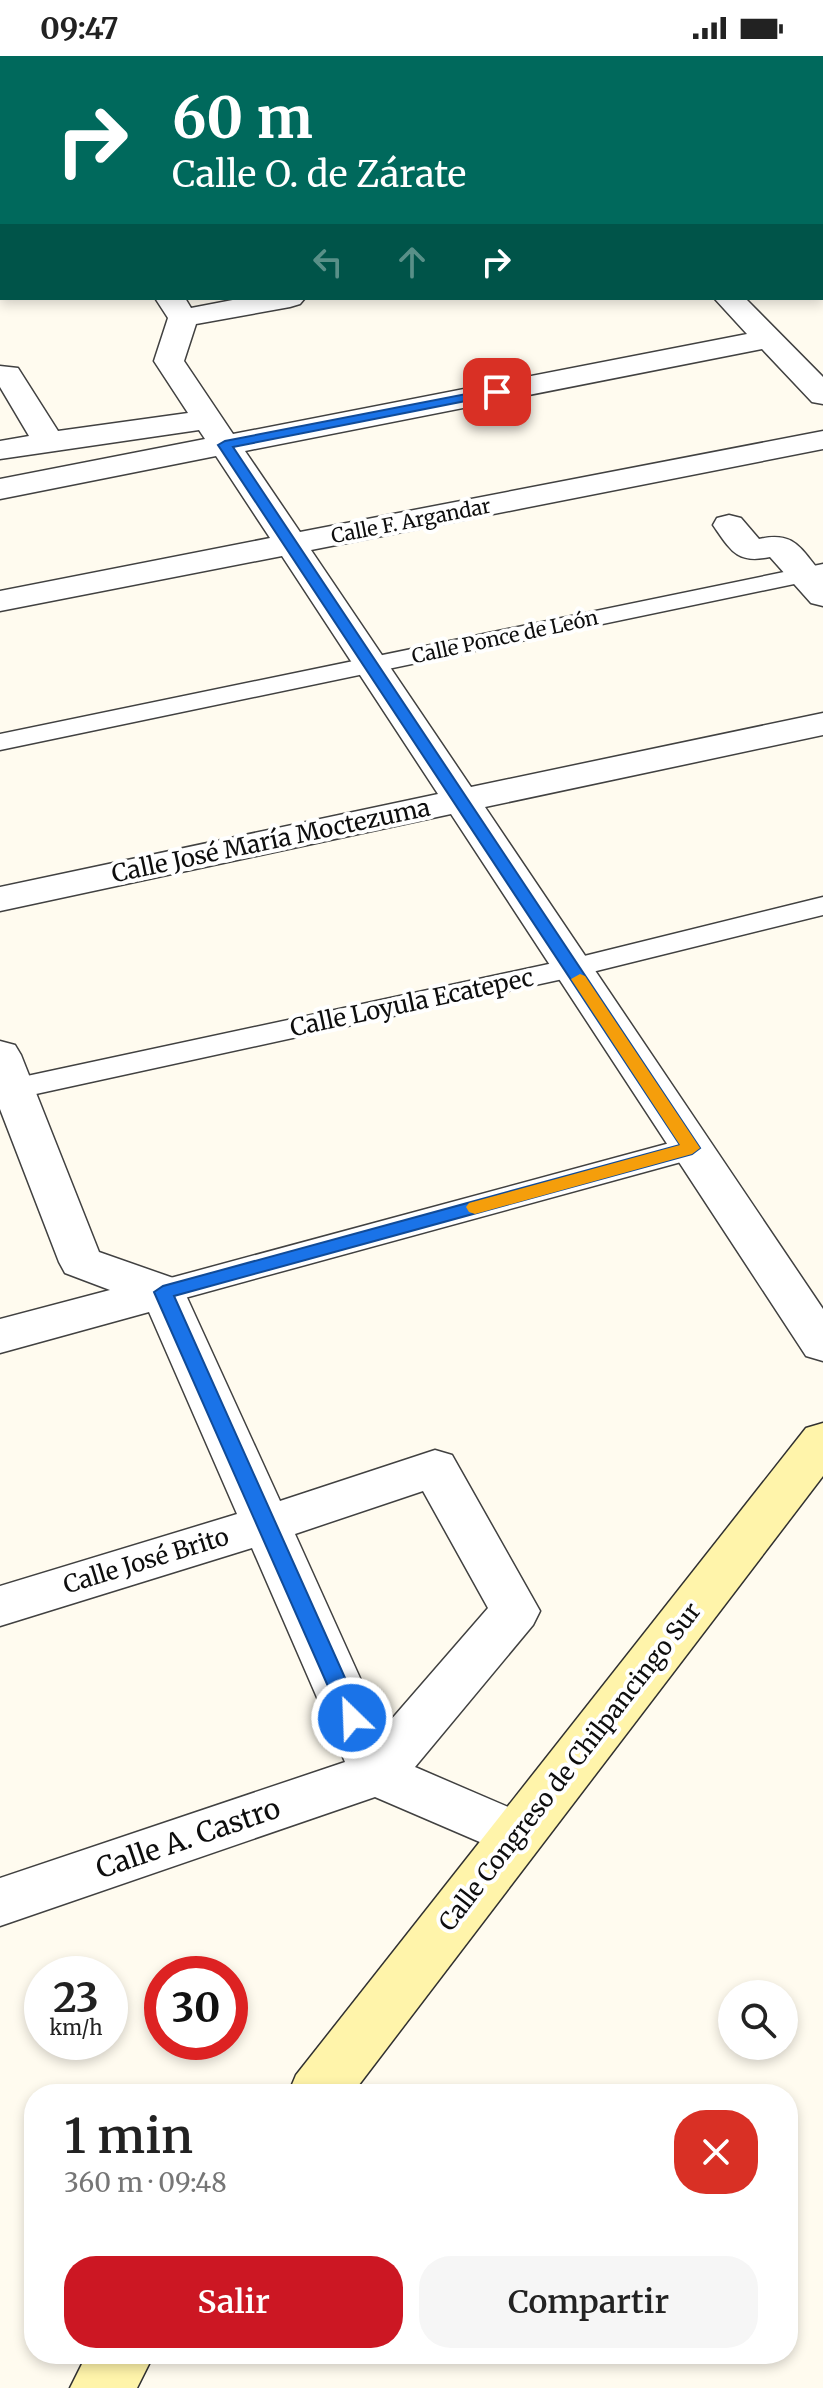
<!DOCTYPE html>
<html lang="es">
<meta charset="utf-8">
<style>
body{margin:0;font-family:Merriweather,serif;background:#f6f6f6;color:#222;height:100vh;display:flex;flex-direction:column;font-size:30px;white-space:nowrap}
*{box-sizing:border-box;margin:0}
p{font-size:26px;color:#767676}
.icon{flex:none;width:44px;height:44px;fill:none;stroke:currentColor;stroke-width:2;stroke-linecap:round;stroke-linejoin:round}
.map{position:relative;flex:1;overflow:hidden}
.sheet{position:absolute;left:24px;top:2028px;width:774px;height:280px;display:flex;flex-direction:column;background:#fff;border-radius:32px;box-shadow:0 4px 12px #0003}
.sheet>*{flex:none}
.top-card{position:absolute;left:0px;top:0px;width:824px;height:244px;box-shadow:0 4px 12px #0003;background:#00695c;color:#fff;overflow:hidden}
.tools{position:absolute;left:718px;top:1924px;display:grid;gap:16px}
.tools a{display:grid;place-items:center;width:80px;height:80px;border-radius:50%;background:#fff;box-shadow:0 4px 12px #0003;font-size:40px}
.speed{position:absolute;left:24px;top:1900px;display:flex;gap:16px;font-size:40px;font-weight:700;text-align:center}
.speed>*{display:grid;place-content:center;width:104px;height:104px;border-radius:50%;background:#fff;box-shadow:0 4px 12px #0003;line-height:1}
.speed small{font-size:20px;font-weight:400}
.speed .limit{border:12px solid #d22;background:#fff;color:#111}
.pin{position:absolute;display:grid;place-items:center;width:68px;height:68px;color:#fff;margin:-34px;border-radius:16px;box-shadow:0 4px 12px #0006}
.me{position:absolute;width:88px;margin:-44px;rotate:336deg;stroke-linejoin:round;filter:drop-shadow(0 0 6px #0008)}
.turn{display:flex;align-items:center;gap:28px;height:168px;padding:0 40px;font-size:36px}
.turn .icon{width:104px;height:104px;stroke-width:2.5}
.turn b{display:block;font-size:56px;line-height:68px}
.lanes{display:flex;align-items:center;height:76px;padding:0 40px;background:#0003;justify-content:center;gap:40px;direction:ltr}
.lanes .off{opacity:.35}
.round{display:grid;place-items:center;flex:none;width:84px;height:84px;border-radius:32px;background:#f6f6f6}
.head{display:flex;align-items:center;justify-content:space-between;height:136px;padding:0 40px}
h1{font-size:48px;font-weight:600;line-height:60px}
.cta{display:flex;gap:16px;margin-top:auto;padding:16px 40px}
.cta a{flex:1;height:92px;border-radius:32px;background:#cc1723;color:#fff;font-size:32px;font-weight:600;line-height:92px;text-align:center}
.cta a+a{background:#f6f6f6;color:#222}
.status{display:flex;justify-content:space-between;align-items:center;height:56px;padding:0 40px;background:#fff;direction:ltr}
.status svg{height:22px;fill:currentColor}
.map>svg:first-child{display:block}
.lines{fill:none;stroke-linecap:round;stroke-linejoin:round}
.lane-casing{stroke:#414141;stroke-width:3}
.street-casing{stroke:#414141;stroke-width:3}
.secondary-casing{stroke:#303030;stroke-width:3}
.lane{fill:#fff;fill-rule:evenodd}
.street{fill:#fff;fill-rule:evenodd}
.secondary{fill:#fff4aa;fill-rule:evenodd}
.route{fill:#1a73e8;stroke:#114b97;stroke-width:2}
.slow{fill:#f59e0b}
.labels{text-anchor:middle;stroke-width:8;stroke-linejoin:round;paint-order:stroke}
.far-street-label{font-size:20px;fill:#0e0e0e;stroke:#fff}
.street-label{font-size:24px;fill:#0e0e0e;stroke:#fff}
.near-street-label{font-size:28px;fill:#0e0e0e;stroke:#fff}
</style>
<div class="status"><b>09:47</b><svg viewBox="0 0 49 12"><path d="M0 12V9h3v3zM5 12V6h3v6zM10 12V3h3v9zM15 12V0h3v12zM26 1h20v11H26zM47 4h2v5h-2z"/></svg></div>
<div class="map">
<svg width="823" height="2332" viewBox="0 0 823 2332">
<rect width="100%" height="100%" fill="#fffbef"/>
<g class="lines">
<defs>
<g id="lane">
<polygon points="723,0 781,0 782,2 724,2"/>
<polygon points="815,0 823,0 823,10 822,2"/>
<polygon points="823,508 823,522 0,694 0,678"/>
<polygon points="823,841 823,859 572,921 13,1043 0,1037 2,1026 13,1023 572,903"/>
<polygon points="692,1081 703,1084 708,1092 703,1100 163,1248 151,1244 147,1236 151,1228 163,1224"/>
</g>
<g id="street">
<polygon points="0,0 19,0 20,2 2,2 2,8"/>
<polygon points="0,100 2,100 0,117"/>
<rect x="0" y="185" width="2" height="18"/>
<polygon points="155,242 185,242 191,252 243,242 305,242 300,248 290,251 196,268 184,305 233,378 747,278 714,242 745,242 823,321 823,348 812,346 762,293 245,395 300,476 823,375 823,393 311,494 471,731 823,657 823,679 485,751 823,1253 823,1305 806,1300 451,758 0,855 0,831 438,738 282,500 0,555 0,535 270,482 216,400 0,443 0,423 205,383 199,374 0,403 0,385 29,380 0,331 0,310 18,312 58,375 188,357 154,305 168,262"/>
<path d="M729,459L741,462L759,483C796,475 800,493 823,519V550L811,547L770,501C737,508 731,495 713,469L717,462Z"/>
<path d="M0,985L15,989L21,999L99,1196L179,1224L280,1445L435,1394L452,1399L540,1555L533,1569L415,1711L536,1763L544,1779L536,1795L517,1802L375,1741L0,1870V1822L345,1706L252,1492L0,1570V1530L237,1458L149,1256L0,1297V1263L110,1234L65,1217L59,1206L0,1053ZM423,1435L488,1552L383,1673L295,1478Z"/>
</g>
<g id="secondary">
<polygon points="9,0 40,0 42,2 11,2"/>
<polygon points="306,0 362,0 364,2 308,2"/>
<rect x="822" y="24" width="1" height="16"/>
<rect x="822" y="212" width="1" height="18"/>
<polygon points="823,1367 823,1420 352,2038 288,2038 296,2019 806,1372"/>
<polygon points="87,2298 154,2298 137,2332 70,2332"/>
</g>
</defs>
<!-- lane casing -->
<use href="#lane" class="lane-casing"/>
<!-- street casing -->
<use href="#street" class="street-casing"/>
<!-- secondary casing -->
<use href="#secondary" class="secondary-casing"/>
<!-- lane -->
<use href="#lane" class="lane"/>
<!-- street -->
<use href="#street" class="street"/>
<!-- secondary -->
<use href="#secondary" class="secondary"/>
</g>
<!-- route -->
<polygon class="route" points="497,332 503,336 501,338 233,391 700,1092 692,1098 174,1240 363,1662 360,1669 352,1671 345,1669 342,1662 154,1236 163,1230 680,1089 218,389 225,385"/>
<!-- slow -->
<polygon class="slow" points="580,918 585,920 700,1092 692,1098 475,1158 469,1156 466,1151 469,1147 680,1089 571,923"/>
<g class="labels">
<!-- far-street labels -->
<g class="far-street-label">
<text transform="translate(411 465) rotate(-11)" y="7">Calle F. Argandar</text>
<text transform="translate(505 581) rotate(-12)" y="7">Calle Ponce de León</text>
</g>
<!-- street labels -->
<g class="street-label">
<text transform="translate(271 785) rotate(-12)" y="8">Calle José María Moctezuma</text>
<text transform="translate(412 947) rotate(-12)" y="8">Calle Loyula Ecatepec</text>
<text transform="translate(146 1505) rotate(-17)" y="8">Calle José Brito</text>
<text transform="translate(570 1711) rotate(-52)" y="8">Calle Congreso de Chilpancingo Sur</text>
</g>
<!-- near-street labels -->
<g class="near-street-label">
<text transform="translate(188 1782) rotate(-19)" y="10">Calle A. Castro</text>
</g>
</g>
</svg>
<div class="tools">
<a><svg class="icon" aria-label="search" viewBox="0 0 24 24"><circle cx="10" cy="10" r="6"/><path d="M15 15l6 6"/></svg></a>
</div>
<div class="speed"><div>23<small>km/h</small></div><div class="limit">30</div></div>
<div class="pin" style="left:497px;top:336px;background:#d93025"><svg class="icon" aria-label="arrive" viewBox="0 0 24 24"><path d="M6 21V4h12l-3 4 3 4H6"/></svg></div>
<svg class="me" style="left:352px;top:1662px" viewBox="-20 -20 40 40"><circle r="17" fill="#1a73e8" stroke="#fff" stroke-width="3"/><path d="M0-11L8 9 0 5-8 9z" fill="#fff"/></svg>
<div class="top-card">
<div class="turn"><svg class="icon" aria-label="right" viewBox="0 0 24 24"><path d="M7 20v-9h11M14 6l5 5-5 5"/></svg><div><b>60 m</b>Calle O. de Zárate</div></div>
<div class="lanes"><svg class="icon off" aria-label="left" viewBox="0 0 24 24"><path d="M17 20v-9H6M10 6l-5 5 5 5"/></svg><svg class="icon off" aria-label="ahead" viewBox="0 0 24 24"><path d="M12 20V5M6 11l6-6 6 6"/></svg><svg class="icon" aria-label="right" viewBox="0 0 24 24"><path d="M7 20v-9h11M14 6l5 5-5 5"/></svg></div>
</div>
<section class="sheet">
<div class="head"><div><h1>1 min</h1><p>360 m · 09:48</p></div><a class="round" style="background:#d93025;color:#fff"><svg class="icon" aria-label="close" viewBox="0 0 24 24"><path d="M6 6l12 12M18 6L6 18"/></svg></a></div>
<div class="cta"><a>Salir</a><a>Compartir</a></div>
</section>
</div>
